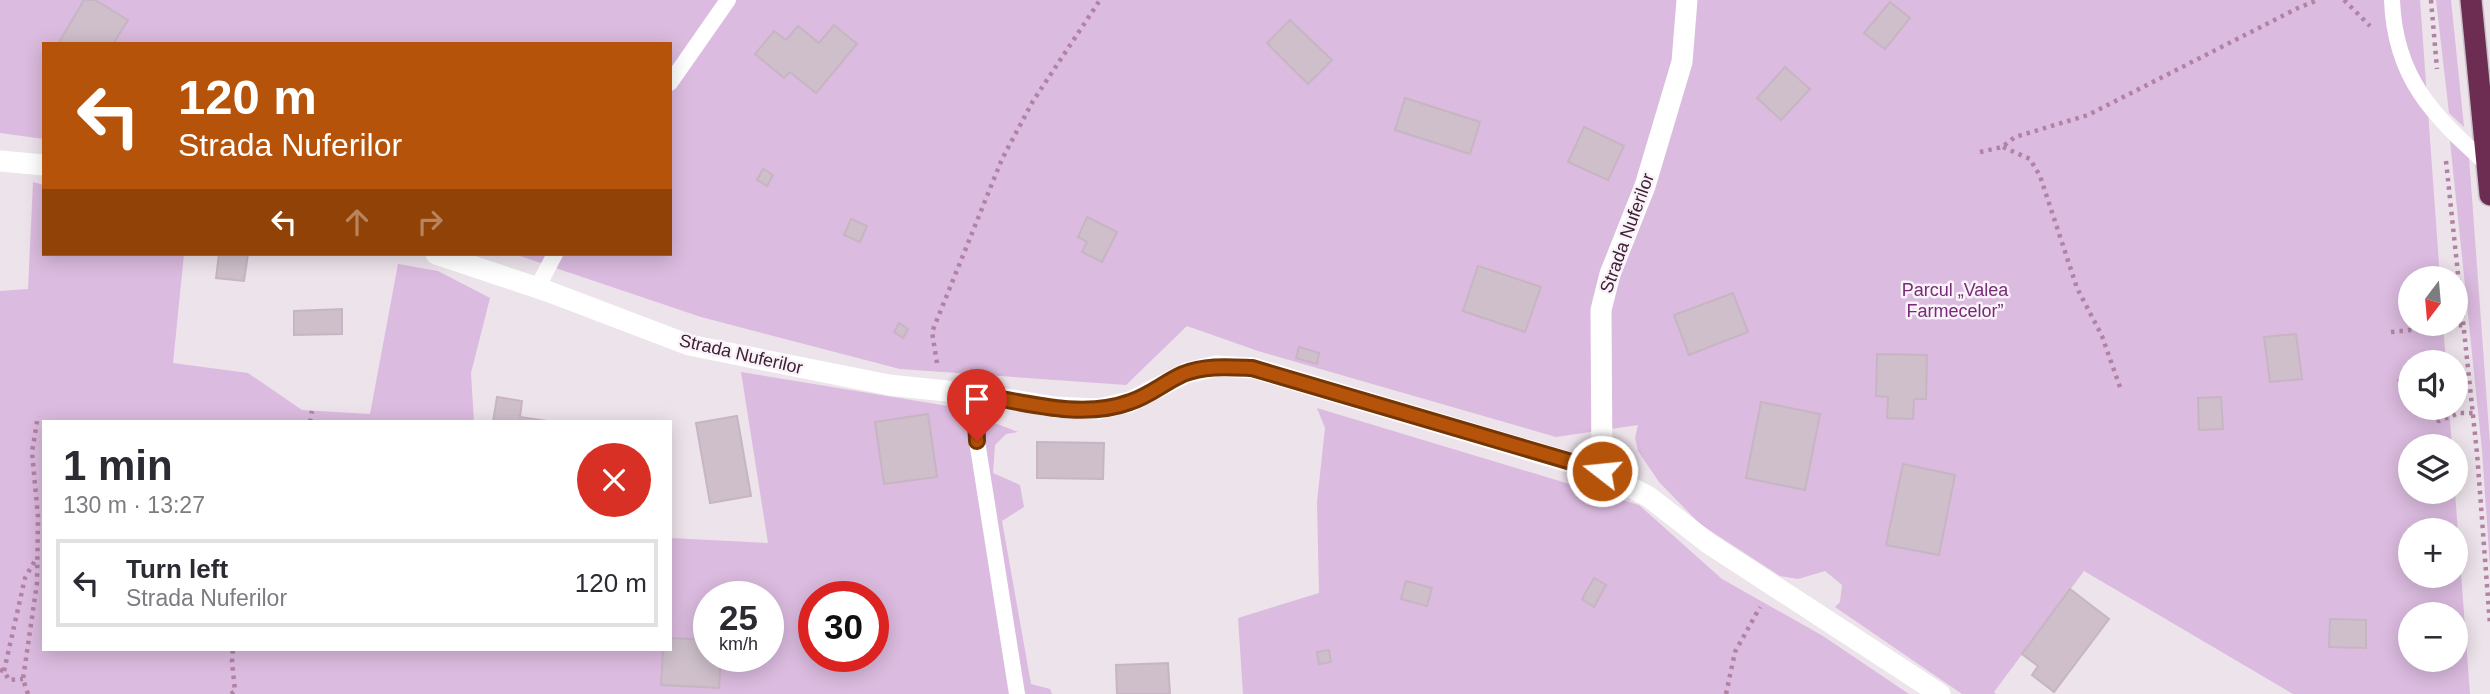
<!DOCTYPE html>
<meta charset="utf-8">
<style>
body{margin:0;font-family:Arial,sans-serif;background:#f7f7f7;color:#2b2b33;height:100vh;display:flex;flex-direction:column;font-size:26px;white-space:nowrap}
*{box-sizing:border-box;margin:0}
p{font-size:23px;color:#7c7c81}
.icon{flex:none;width:38px;height:38px;fill:none;stroke:currentColor;stroke-width:2;stroke-linecap:round;stroke-linejoin:round}
.map{position:relative;flex:1;overflow:hidden}
.details{position:absolute;left:42px;top:420px;width:630px;height:231px;display:flex;flex-direction:column;background:#fff;border-radius:0px;box-shadow:0 4px 18px #0003}
.details>*{flex:none}
.top-card{position:absolute;left:42px;top:42px;width:630px;height:214px;border-radius:0px;box-shadow:0 4px 18px #0003;background:#b45309;color:#fff;overflow:hidden}
.needle{width:46px;rotate:196deg}
.buttons{position:absolute;left:2398px;top:266px;display:grid;gap:14px}
.buttons a{display:grid;place-items:center;width:70px;height:70px;border-radius:50%;background:#fff;box-shadow:0 4px 18px #0003;font-size:35px}
.speed{position:absolute;left:693px;top:581px;display:flex;gap:14px;font-size:35px;font-weight:700;text-align:center}
.speed>*{display:grid;place-content:center;width:91px;height:91px;border-radius:50%;background:#fff;box-shadow:0 4px 18px #0003;line-height:1}
.speed small{font-size:18px;font-weight:400}
.speed .limit{border:10px solid #d22;background:#fff;color:#111}
.pin{position:absolute;display:grid;place-items:center;width:60px;height:60px;color:#fff;margin:-72px -30px;border-radius:50% 50% 50% 0;rotate:-45deg;box-shadow:0 0 7px #0007}
.pin .icon{rotate:45deg}
.me{position:absolute;width:77px;margin:-38px;rotate:286deg;stroke-linejoin:round;filter:drop-shadow(0 0 5px #0008)}
.turn{display:flex;align-items:center;gap:24px;height:147px;padding:0 21px;font-size:32px}
.turn .icon{width:91px;height:91px;stroke-width:2.5}
.turn b{display:block;font-size:49px;line-height:60px}
.lanes{display:flex;align-items:center;height:66px;padding:0 21px;background:#0003;justify-content:center;gap:35px;direction:ltr}
.lanes .off{opacity:.35}
.round{display:grid;place-items:center;flex:none;width:74px;height:74px;border-radius:37px;background:#f7f7f7}
.headline{display:flex;align-items:center;justify-content:space-between;height:119px;padding:0 21px}
h1{font-size:42px;font-weight:700;line-height:52px}
ul{padding:0;list-style:none}
li{display:flex;align-items:center;gap:21px;height:88px;margin:0 14px 10px;padding:0 7px;border:4px solid #e1e1e2;border-radius:0px}
li div{flex:1}
li b{display:block;font-size:26px}
li em{font-style:normal}
.map>svg:first-child{display:block}
.green{fill:#dbbbdf;fill-rule:evenodd}
.building{fill:#cebfcb;stroke:#c7b5c3;stroke-width:2}
.lines{fill:none;stroke-linecap:round;stroke-linejoin:round}
.highway-casing{stroke:#c9c1c6;stroke-width:24}
.path{stroke:#b282a4;stroke-width:4.5;stroke-dasharray:3.5 5;stroke-linecap:butt}
.lane{stroke:#fff;stroke-width:16}
.street{stroke:#fff;stroke-width:21}
.highway{stroke:#6d2c52;stroke-width:21}
.route-casing{stroke:#753606;stroke-width:18}
.route{stroke:#b45309;stroke-width:12}
.labels{text-anchor:middle;stroke-width:5;stroke-linejoin:round;paint-order:stroke}
.street-label{font-size:18px;fill:#3f2135;stroke:#f9f3f9}
.park-label{font-size:18px;fill:#782a78;stroke:#f9f3f9}
</style>
<div class="map">
<svg width="2490" height="694" viewBox="0 0 2490 694">
<rect width="100%" height="100%" fill="#ede3eb"/>
<!-- green -->
<g class="green">
<path d="M0,0H2420L2440,278H2410V324H2443L2446,362H2410V408H2449L2452,446H2410V492H2455L2470,694H2293L2084,571L1994,692L1996,694H1962L1835,607L1840,602L1842,585L1825,571L1798,579L1780,576L1700,524L1659,482L1638,451L1635,438L1638,425L1556,437L1258,351L1187,326L1126,385L900,369L701,317L514,254H670V44H44V139L0,133ZM2410,530H2455V576H2410ZM2410,614H2455V660H2410Z"/>
<polygon points="2436,0 2451,0 2464,127 2449,113"/>
<polygon points="2450,141 2469,157 2490,444 2490,567 2482,450"/>
<path d="M33,182L44,185V254H184L173,363L248,373L302,410L370,414L398,264L438,271L490,298L471,373L474,422H44V649H670V538L768,543L741,372L954,407L1018,432L1006,434L995,445L993,473L1020,485L1024,507L1002,521L1031,684L1050,689L1052,694H0V291L28,289ZM709,597H768V656H709ZM814,597H873V656H814Z"/>
<polygon points="1317,408 1639,505 1722,579 1823,636 1909,694 1243,694 1238,618 1319,593 1317,502 1325,428"/>
</g>
<!-- building -->
<g class="building">
<polygon points="84,0 95,0 128,20 113,44 58,44"/>
<polygon points="1890,2 1910,18 1885,49 1864,33"/>
<polygon points="1290,20 1332,60 1308,84 1267,43"/>
<polygon points="834,25 857,44 816,93 790,72 784,78 755,54 774,31 786,40 798,26 819,43"/>
<polygon points="1785,67 1810,89 1781,120 1757,98"/>
<polygon points="1405,98 1480,122 1470,154 1395,130"/>
<polygon points="1584,127 1624,146 1608,180 1568,162"/>
<polygon points="763,169 773,175 767,186 757,180"/>
<polygon points="1087,217 1117,232 1102,262 1082,252 1087,242 1078,237"/>
<polygon points="851,219 867,226 860,242 844,235"/>
<polygon points="219,254 248,254 244,281 216,278"/>
<polygon points="1478,266 1541,287 1525,332 1463,311"/>
<polygon points="1733,293 1748,332 1689,355 1674,315"/>
<polygon points="342,309 342,334 294,335 294,311"/>
<polygon points="899,323 908,329 903,338 894,332"/>
<polygon points="2296,334 2302,379 2270,382 2264,337"/>
<polygon points="1299,347 1319,353 1317,364 1296,358"/>
<polygon points="1877,354 1927,355 1926,399 1914,399 1913,419 1887,418 1888,397 1876,396"/>
<polygon points="497,397 522,401 520,417 554,422 493,422"/>
<polygon points="2221,397 2223,429 2199,430 2198,398"/>
<polygon points="1761,402 1820,414 1805,490 1746,478"/>
<polygon points="928,414 937,477 884,484 875,422"/>
<polygon points="737,416 751,496 710,503 696,423"/>
<polygon points="1037,442 1104,443 1103,479 1037,478"/>
<polygon points="1903,464 1955,475 1939,555 1886,545"/>
<polygon points="1594,578 1606,585 1594,607 1582,599"/>
<polygon points="1406,581 1432,588 1427,606 1401,599"/>
<polygon points="2070,589 2109,619 2054,692 2032,675 2038,666 2022,654"/>
<polygon points="2330,619 2366,620 2366,648 2329,647"/>
<polygon points="670,638 709,640 709,656 721,656 719,688 661,685 663,649 670,649"/>
<polygon points="1329,650 1331,662 1319,664 1317,652"/>
<polygon points="1168,663 1170,694 1117,694 1116,665"/>
</g>
<g class="lines">
<defs>
<polyline id="highway" points="2471,0 2490,195"/>
</defs>
<!-- highway casing -->
<use href="#highway" class="highway-casing"/>
<!-- path -->
<g class="path">
<polyline points="2344,0 2370,26"/>
<polyline points="2431,0 2437,69"/>
<polyline points="2003,147 2030,159 2040,176 2077,288 2102,336 2121,390"/>
<polyline points="1980,152 2002,147 2015,137 2088,115 2298,8 2318,0"/>
<polyline points="2446,161 2477,453 2490,625"/>
<polyline points="2391,332 2463,325"/>
<polyline points="937,363 932,332 1002,159 1033,101 1100,0"/>
<polyline points="2398,379 2410,385"/>
<polyline points="2427,408 2430,417 2439,421 2459,413 2473,413"/>
<polyline points="310,422 312,411"/>
<polyline points="0,670 4,671 9,680 23,679"/>
<polyline points="4,671 25,578 37,557"/>
<polyline points="28,694 23,679 37,583 38,517 32,452 38,416"/>
<polyline points="231,694 235,691 232,662 233,649"/>
<polyline points="1726,694 1735,652 1760,607"/>
</g>
<!-- lane -->
<g class="lane">
<path d="M2392,0C2395,79 2433,115 2488,165"/>
<polyline points="670,83 728,0"/>
<polyline points="537,288 555,254"/>
<polyline points="975,394 977,441 1017,694"/>
</g>
<!-- street -->
<g class="street">
<polyline points="0,161 44,165"/>
<polyline points="436,254 547,291 689,345 889,385 975,394 1055,407 1098,409 1130,402 1186,373 1216,366 1253,368 1602,472 1649,497 1708,543 1940,694"/>
<polyline points="1602,472 1601,310 1610,274 1645,186 1682,62 1687,0"/>
</g>
<!-- highway -->
<use href="#highway" class="highway"/>
</g>
<g class="lines">
<defs>
<path id="route" d="M977,441L975,394C1023,402 1082,420 1130,402C1149,396 1165,382 1183,374C1205,365 1229,367 1252,368L1602,471"/>
</defs>
<!-- route casing -->
<use href="#route" class="route-casing"/>
<!-- route -->
<use href="#route" class="route"/>
</g>
<g class="labels">
<!-- street labels -->
<g class="street-label">
<text transform="translate(1627 233) rotate(-70)" y="6">Strada Nuferilor</text>
<text transform="translate(741 354) rotate(13)" y="6">Strada Nuferilor</text>
</g>
<!-- park labels -->
<g class="park-label">
<text x="1955" y="296">Parcul „Valea<tspan x="1955" dy="21">Farmecelor”</tspan></text>
</g>
</g>
</svg>
<div class="buttons">
<a><svg class="needle" viewBox="-14 -14 28 28"><path d="M0-13l5 13h-10z" fill="#e53935"/><path d="M0 13l5-13h-10z" fill="#7c7c81"/></svg></a>
<a><svg class="icon" aria-label="sound" viewBox="0 0 24 24"><path d="M4 9h4l5-4v14l-5-4H4zM17 9q2 3 0 6"/></svg></a>
<a><svg class="icon" aria-label="layers" viewBox="0 0 24 24"><path d="M12 4l9 5-9 5-9-5zM3 14l9 5 9-5"/></svg></a>
<a>+</a>
<a>−</a>
</div>
<div class="speed"><div>25<small>km/h</small></div><div class="limit">30</div></div>
<div class="pin" style="left:977px;top:441px;background:#d93025"><svg class="icon" aria-label="arrive" viewBox="0 0 24 24"><path d="M6 21V4h12l-3 4 3 4H6"/></svg></div>
<svg class="me" style="left:1602px;top:471px" viewBox="-20 -20 40 40"><circle r="17" fill="#b45309" stroke="#fff" stroke-width="3"/><path d="M0-11L8 9 0 5-8 9z" fill="#fff"/></svg>
<div class="top-card">
<div class="turn"><svg class="icon" aria-label="left" viewBox="0 0 24 24"><path d="M17 20v-9H6M10 6l-5 5 5 5"/></svg><div><b>120 m</b>Strada Nuferilor</div></div>
<div class="lanes"><svg class="icon" aria-label="left" viewBox="0 0 24 24"><path d="M17 20v-9H6M10 6l-5 5 5 5"/></svg><svg class="icon off" aria-label="ahead" viewBox="0 0 24 24"><path d="M12 20V5M6 11l6-6 6 6"/></svg><svg class="icon off" aria-label="right" viewBox="0 0 24 24"><path d="M7 20v-9h11M14 6l5 5-5 5"/></svg></div>
</div>
<section class="details">
<div class="headline"><div><h1>1 min</h1><p>130 m · 13:27</p></div><a class="round" style="background:#d93025;color:#fff"><svg class="icon" aria-label="close" viewBox="0 0 24 24"><path d="M6 6l12 12M18 6L6 18"/></svg></a></div>
<ul>
<li><svg class="icon" aria-label="left" viewBox="0 0 24 24"><path d="M17 20v-9H6M10 6l-5 5 5 5"/></svg><div><b>Turn left</b><p>Strada Nuferilor</p></div><em>120 m</em></li>
</ul>
</section>
</div>
